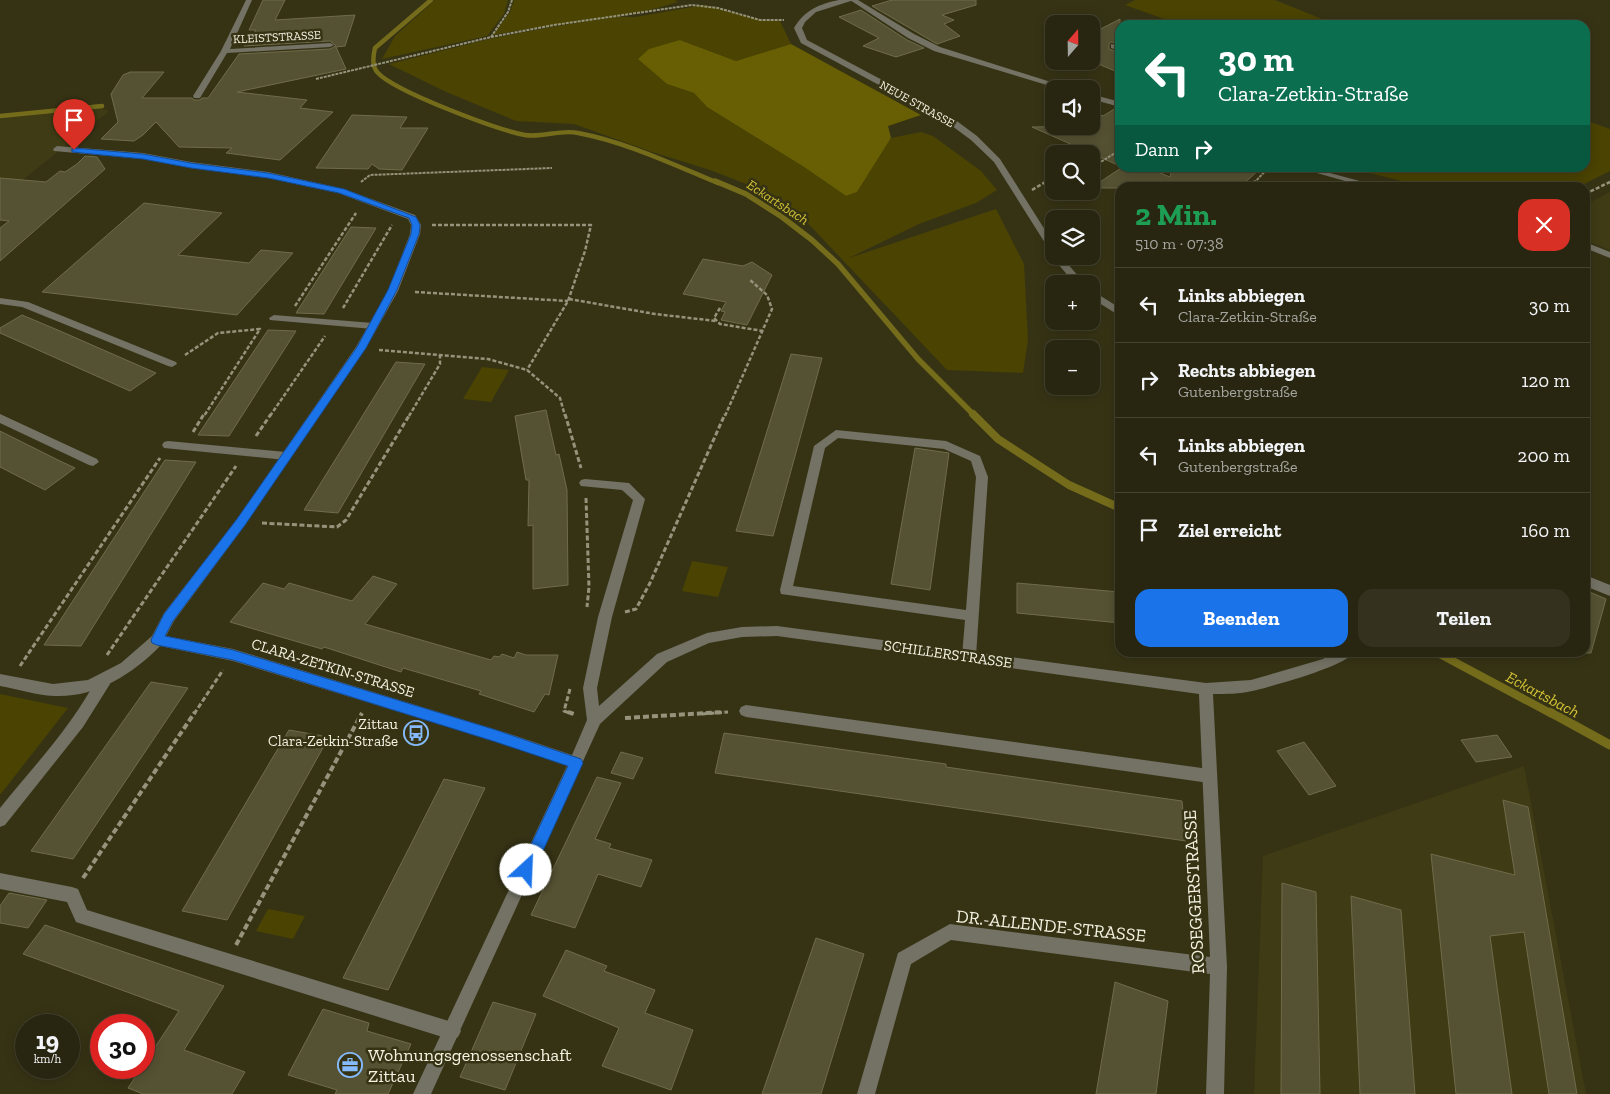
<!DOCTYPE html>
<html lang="de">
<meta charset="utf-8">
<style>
body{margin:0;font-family:"Zilla Slab",serif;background:#34321e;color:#f1f3f6;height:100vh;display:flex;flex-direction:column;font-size:19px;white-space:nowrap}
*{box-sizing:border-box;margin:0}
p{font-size:16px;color:#a5a59f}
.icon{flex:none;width:28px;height:28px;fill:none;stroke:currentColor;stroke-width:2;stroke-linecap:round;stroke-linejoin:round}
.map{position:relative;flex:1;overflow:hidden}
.sheet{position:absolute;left:1115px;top:182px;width:475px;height:475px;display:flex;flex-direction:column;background:#282610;border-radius:15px;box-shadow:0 2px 12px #0003,0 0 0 1px #444330}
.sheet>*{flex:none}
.hud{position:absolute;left:1115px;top:20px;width:475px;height:152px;border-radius:15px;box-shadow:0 2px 12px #0003,0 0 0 1px #444330;background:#0b6e4f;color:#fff;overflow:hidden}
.needle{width:32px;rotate:20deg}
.buttons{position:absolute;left:1045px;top:15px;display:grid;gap:10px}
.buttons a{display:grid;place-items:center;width:55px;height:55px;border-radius:10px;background:#282610;box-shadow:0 2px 12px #0003,0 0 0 1px #444330;font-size:25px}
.speed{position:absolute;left:15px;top:1014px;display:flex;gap:10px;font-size:25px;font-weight:700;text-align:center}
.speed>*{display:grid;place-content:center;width:65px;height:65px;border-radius:50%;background:#282610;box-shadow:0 2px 12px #0003,0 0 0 1px #444330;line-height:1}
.speed small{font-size:12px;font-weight:400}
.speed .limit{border:8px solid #d22;background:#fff;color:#111}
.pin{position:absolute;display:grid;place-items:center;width:42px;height:42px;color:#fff;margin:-51px -21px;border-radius:50% 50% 50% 0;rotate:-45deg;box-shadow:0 0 5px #0007}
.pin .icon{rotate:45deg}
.me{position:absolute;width:55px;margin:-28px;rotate:25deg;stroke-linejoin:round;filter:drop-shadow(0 0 4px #0008)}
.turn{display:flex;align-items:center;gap:18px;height:105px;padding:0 20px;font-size:22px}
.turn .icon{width:65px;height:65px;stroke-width:2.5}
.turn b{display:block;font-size:35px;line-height:42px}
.then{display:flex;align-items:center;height:48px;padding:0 20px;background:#0003;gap:10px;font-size:19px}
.round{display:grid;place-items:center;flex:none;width:52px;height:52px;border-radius:15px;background:#34321e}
.overview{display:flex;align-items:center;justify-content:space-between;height:85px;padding:0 20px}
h1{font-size:30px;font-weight:800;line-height:38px;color:#1e9e55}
.action{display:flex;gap:10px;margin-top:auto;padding:10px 20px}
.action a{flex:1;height:58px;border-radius:15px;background:#1a73e8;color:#fff;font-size:20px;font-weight:800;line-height:58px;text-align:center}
.action a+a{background:#34321e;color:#f1f3f6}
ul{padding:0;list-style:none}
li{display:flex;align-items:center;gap:15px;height:75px;padding:0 20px;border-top:1px solid #444330}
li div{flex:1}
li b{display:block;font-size:19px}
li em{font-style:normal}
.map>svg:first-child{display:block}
.built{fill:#3f3b14}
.green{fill:#4a4302}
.forest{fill:#685e03}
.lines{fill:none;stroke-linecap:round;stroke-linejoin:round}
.stream-far3{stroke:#756c1b;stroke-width:4.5}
.stream-far2{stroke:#756c1b;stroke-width:5.5}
.stream-far1{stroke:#756c1b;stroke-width:8}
.stream{stroke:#756c1b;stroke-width:9}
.building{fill:#555233;stroke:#6f6b4b}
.path-far3{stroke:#95937b;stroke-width:2;stroke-dasharray:3 1;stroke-linecap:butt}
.path-far2{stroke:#95937b;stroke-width:2.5;stroke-dasharray:4 2;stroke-linecap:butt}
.path-far1{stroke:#95937b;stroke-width:3;stroke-dasharray:5 2.5;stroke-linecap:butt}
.path{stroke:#95937b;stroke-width:4;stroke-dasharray:6 3;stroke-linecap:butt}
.service{fill:#737264;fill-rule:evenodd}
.minor{fill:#737264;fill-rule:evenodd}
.tertiary{fill:#737264;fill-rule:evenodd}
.route{fill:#1a73e8;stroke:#114b97}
.labels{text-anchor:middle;stroke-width:5;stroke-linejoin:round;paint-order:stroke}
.far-street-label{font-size:12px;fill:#f4f3e1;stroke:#363315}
.far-water-label{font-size:14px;font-style:italic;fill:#d3c335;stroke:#363315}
.street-label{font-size:15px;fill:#f4f3e1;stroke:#363315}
.poi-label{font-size:15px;fill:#f4f3e1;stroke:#363315;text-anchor:end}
.water-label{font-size:16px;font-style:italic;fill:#d3c335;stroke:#363315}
.near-street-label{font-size:18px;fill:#f4f3e1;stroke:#363315}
.near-poi-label{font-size:18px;fill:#f4f3e1;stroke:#363315;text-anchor:start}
</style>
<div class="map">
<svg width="1610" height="1094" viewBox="0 0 1610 1094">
<rect width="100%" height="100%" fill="#363315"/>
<!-- built -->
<g class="built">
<polygon points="99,107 109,111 0,198 0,117"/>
<polygon points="1610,192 1610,250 1585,240 1585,205"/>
<polygon points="1524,766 1586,1094 1254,1094 1263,856"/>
</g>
<!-- green -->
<g class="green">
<polygon points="435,0 508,0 504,14 487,36 382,59 395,36"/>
<path d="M514,0H675L678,2C618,21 554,23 493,35L510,12Z"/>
<polygon points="1135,0 1275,0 1337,25 1181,25 1125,5"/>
<path d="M703,5C731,10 751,21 780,21L791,44L736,61L680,40L667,84L694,93L707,107L804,167L846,196L857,192L891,138L921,132L933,136L981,171L997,190L976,203L919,224L849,258L996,209L1024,264L1028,340L1023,373L947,370L799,214L759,189L710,170L652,152L574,124L516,121L444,91L389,64L489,39L551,27L615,17H636Z"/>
<polygon points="1585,120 1610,129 1610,171 1578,187 1430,188 1349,168 1585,168"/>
<polygon points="482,367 509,370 491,402 463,399"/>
<polygon points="692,561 728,567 718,597 682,591"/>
<polygon points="0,694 68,708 0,795"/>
<polygon points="268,909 305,916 293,939 256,931"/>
</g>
<!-- forest -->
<polygon class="forest" points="680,40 736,61 791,44 921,115 888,126 891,138 857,192 846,196 804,167 707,107 694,93 667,84 638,59 649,49"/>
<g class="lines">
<!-- stream-far3 -->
<g class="stream-far3">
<path d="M431,0L375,48C373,56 372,67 378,73C396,92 498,130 525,135C542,138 561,129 578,133C626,142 672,164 718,183"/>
<polyline points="0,116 102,106"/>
</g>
<!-- stream-far2 -->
<polyline class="stream-far2" points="715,181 746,194 782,217 812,240 838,264 918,359 975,416"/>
<!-- stream-far1 -->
<g class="stream-far1">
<polyline points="973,414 998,439 1069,485 1120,508"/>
<polyline points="1436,652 1552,714"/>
</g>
<!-- stream -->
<polyline class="stream" points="1550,712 1610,745"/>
</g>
<!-- building -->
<g class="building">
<polygon points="263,0 285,0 275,20 355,15 345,46 336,47 346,69 237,92 307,100 300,108 333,112 280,160 226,153 232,148 179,147 156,122 143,135 134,141 101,139 118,122 111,94 123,75 130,72 164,72 142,98 192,98 194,100 200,100 202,98 208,98 239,54 330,49 336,46 330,41 244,46 256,30 249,30"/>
<polygon points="892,0 976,0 976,5 942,15 954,20 944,24 960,36 937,44 872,6"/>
<polygon points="861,10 907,40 924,48 896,57 863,46 879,38 839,17"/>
<polygon points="1120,19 1120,44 1111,42 1109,44 1109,49 1120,53 1120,73 1091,61 1091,34"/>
<polygon points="1116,108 1120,109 1120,166 1032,127 1091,126 1091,112 1103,116"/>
<polygon points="352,115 407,117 400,128 428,128 402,170 379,169 372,164 368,169 316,168"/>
<polygon points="85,156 97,157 105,169 0,261 0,228 9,221 0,220 0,178 46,182 60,171 65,172 77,164"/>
<polygon points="1121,168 1148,168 1170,177 1172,168 1261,168 1239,188 1091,188"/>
<polygon points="144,203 222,213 178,255 249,263 261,250 293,253 237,315 42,292"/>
<polygon points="351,227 376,228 324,314 296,313"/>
<polygon points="703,259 743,266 752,262 772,275 747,325 721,320 725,312 721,311 726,302 683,294"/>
<polygon points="22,315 60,331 156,373 130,391 0,333 0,328"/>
<polygon points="268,330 296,331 229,436 198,435"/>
<polygon points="791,354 822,358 773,536 736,531"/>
<polygon points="396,362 425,364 338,513 304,510"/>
<polygon points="546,410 556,455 559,454 567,490 568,585 533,589 533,525 528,526 529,480 526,480 515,416"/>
<polygon points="0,431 60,461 75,468 45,490 0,467"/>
<polygon points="915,448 949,453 930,590 891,584"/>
<polygon points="165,460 196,462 81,646 44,645"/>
<polygon points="373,576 397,584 365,624 491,660 494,656 499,657 502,654 514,658 517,652 526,655 558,655 549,695 545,694 534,712 479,694 481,691 403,668 401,672 324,647 322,649 230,622 263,583 284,589 289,583 352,601"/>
<polygon points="1017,583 1120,592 1120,623 1017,613"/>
<polygon points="1585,590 1606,599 1591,653 1585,653"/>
<polygon points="151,682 188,688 73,859 31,851"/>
<polygon points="289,730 329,737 227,920 182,911"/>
<polygon points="724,733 946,764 946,767 1182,801 1186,841 715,773"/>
<polygon points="1497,735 1512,757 1476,762 1461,740"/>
<polygon points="1304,742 1336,786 1309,795 1277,751"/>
<polygon points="621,752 643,758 633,779 611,773"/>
<polygon points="597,777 621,783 595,839 611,844 609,848 652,860 641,887 598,874 575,928 531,915"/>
<polygon points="444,779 485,788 388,990 343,978"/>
<polygon points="1503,800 1528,807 1577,1094 1549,1094 1524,932 1490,936 1512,1094 1456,1094 1431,854 1515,875"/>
<polygon points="1282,883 1316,892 1320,1094 1281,1094"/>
<polygon points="9,893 47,900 28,928 0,923 0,906"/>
<polygon points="1351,896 1401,910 1415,1094 1360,1094"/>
<polygon points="45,925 224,986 184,1050 245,1072 232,1094 143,1094 128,1088 179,1011 23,954"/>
<polygon points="816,938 864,954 821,1094 762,1094"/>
<polygon points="566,950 607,966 604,971 655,990 645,1013 693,1030 671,1090 602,1066 619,1028 543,996"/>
<polygon points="1115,982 1168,1001 1156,1094 1096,1094"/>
<polygon points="493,1002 536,1014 505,1090 460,1077"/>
<polygon points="323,1009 369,1023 367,1031 411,1044 388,1094 335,1094 337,1090 288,1075"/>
</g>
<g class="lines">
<!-- path-far3 -->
<g class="path-far3">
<polyline points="491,37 508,12 512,0"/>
<polyline points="316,79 491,37 554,25 692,5 718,8 760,20 784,20"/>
<polyline points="1091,168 1120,150"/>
<polyline points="361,182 370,175 552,168"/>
<polyline points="1045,183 1054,180"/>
<polyline points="1254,183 1268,168"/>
</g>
<!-- path-far2 -->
<g class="path-far2">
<polyline points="1249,188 1255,181"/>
<polyline points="1032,190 1047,181"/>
<polyline points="1585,194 1610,182"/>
<polyline points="432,225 591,225 585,251 568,301 527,370"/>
<polyline points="415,292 568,301"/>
<polyline points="569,299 655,314 716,321"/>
<polyline points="295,306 356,213"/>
<polyline points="343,308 392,225"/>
<polyline points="720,308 714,318 720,324 763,331"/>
<polyline points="379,350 488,359 527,370 560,398 565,416"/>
<polyline points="185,355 218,333 260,329 204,416"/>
<polyline points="270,416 325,336"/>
<polyline points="409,416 440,364 440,355"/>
<polyline points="725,416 772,309 767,295 749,279"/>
</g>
<!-- path-far1 -->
<g class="path-far1">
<polyline points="565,414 581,468"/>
<polyline points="193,432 204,414"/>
<polyline points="256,436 271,414"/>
<polyline points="586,498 589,587 587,607"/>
<polyline points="262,523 337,527 346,520 410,414"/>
<polyline points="625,612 636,609 650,583 725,414"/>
<polyline points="107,655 236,466"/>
<polyline points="20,666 160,458"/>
<polyline points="570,689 564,711 572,714"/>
<polyline points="194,714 223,670"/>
<polyline points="702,714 728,712"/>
</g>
<!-- path -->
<g class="path">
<polyline points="568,712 574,714"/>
<polyline points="625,718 724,712"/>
<polyline points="83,878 195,712"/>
<polyline points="236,945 362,713"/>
</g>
<!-- service -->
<g class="service">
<polygon points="0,298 28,302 176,362 177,364 172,367 168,366 22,307 0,304"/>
<polygon points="274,315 373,323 378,326 373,329 270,320 269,318"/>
<polygon points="0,414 97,459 99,462 93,466 89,465 0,423"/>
<path d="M836,430L946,441L980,456L988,477L976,656L974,660L969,662L964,660L962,656L965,620L781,594L780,590L814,446ZM838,438L944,449L971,461L976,477L966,610L793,586L825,448Z"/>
<polygon points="168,441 286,452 292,456 286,460 164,448 162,445 164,442"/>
<polygon points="1585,575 1610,585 1610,596 1585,586"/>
<path d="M103,674L108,676L110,684L83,727L5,825L0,827V808C34,766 74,724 98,676Z"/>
<polygon points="746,705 1209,769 1214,771 1216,776 1214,781 1209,783 746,717 741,715 739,711 741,707"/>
<polygon points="0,873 72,887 78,889 87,910 452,1022 458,1025 461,1031 458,1037 452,1040 82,924 76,922 67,902 0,889"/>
</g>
<!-- minor -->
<g class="minor">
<polygon points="246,0 252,0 230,49 330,43 334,45 330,47 227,53 200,98 194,98 193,96 221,51"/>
<path d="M839,0H854L816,12L805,22L802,28L807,40L950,116L977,136L1000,159L1054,244V256H1061L1085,284H1075L1053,258L1052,254L994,162L971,140L944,120L801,43L794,28C805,10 819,4 839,0Z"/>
<polygon points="1111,44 1120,46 1120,51 1111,48"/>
<path d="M57,146L143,153L191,162L268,172L344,189L415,215L421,225L420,234L398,291L366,348L245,525L174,621L166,636L233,649L513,735L572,755L587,720L583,688L598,617L633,500L622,490L581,486L579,483L581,480L585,479L629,483L645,499L612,617L597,688L599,706L657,654L707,633L742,627L777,626L1206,683L1251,680L1323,659L1334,652H1354C1347,666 1270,687 1252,691C1240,694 1226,694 1213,694L1227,967L1224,1094H1206L1210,974L951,940L911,964L875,1094H857L898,953L950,924L1210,957L1199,694L777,636L742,637L709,643L667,662L600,724L431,1094H413L567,766L513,747L233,661L160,646C132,675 94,698 54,696C35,695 18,689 0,686V674L53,684L88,680L121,663L152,636L164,613L237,519L356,347L388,291L410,234L411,225L408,219L338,193L268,178L191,168L143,159L54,151L53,149Z"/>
<polygon points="1091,290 1120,308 1120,316 1091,298"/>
</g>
<!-- tertiary -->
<g class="tertiary">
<polygon points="850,0 858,0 914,34 940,47 1073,89 1060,89 934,51 908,38"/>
<polygon points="1091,94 1120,102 1120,107 1091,99"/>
<polygon points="1299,168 1311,168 1386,188 1370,188"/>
<polygon points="1585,242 1610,252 1610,258 1585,248"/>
</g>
</g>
<!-- route -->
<polygon class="route" points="74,148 143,154 191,163 268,173 344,189 416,217 420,225 419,234 397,290 366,348 245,525 173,621 165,636 233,650 496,730 581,759 583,763 532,875 526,877 521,875 519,870 568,766 496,742 233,660 157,645 152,643 151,640 164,614 237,519 357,347 388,290 411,234 412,225 409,218 339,193 268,178 191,168 143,159 72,152 72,149"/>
<!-- icons -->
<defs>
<symbol id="bus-ring" viewBox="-11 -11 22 22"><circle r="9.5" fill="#363315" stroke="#85bbfb" stroke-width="1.5"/><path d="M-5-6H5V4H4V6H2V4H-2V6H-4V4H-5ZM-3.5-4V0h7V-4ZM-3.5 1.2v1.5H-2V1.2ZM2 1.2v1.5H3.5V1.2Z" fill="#85bbfb"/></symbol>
<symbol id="office-ring" viewBox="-11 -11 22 22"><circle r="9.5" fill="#363315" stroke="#85bbfb" stroke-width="1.5"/><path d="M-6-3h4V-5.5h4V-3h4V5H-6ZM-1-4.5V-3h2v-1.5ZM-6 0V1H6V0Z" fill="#85bbfb"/></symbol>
</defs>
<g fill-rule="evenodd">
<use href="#bus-ring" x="402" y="719" width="28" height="28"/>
<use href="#office-ring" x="336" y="1051" width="28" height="28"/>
</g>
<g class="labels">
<!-- far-street labels -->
<g class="far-street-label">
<text transform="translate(277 37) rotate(-3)" y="4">KLEISTSTRASSE</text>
<text transform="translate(917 104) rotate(29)" y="4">NEUE STRASSE</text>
</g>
<!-- far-water labels -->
<g class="far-water-label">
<text transform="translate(778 202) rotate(33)" y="5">Eckartsbach</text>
</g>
<!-- street labels -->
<g class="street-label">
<text transform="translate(948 654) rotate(8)" y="5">SCHILLERSTRASSE</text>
<text transform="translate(333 668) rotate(17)" y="5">CLARA-ZETKIN-STRASSE</text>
</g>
<!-- poi labels -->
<g class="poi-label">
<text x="398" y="729">Zittau<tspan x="398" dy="17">Clara-Zetkin-Straße</tspan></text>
</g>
<!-- water labels -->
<g class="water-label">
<text transform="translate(1543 694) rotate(28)" y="6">Eckartsbach</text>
</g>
<!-- near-street labels -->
<g class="near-street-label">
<text transform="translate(1194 892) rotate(-93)" y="6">ROSEGGERSTRASSE</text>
<text transform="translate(1051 926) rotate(6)" y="6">DR.-ALLENDE-STRASSE</text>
</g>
<!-- near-poi labels -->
<g class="near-poi-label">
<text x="368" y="1061">Wohnungsgenossenschaft<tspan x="368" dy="21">Zittau</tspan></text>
</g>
</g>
</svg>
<div class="buttons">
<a><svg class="needle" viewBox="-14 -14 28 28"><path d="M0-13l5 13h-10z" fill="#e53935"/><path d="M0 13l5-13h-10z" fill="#a5a59f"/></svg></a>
<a><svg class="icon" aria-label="sound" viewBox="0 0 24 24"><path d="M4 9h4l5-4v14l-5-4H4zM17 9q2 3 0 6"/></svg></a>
<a><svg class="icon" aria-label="search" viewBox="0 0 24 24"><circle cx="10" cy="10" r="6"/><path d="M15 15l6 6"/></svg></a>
<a><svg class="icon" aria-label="layers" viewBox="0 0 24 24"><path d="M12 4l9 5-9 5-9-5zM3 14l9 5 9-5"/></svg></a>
<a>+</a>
<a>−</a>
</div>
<div class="speed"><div>19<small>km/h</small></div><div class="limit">30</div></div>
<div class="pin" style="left:74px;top:150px;background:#d93025"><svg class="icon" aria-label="arrive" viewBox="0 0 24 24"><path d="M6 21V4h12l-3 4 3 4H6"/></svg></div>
<svg class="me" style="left:526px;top:870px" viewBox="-20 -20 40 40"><circle r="19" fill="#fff"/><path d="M0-13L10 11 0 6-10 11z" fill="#1a73e8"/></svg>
<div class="hud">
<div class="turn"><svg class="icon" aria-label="left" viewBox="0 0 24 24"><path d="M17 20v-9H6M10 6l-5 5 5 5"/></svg><div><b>30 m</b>Clara-Zetkin-Straße</div></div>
<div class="then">Dann<svg class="icon" aria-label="right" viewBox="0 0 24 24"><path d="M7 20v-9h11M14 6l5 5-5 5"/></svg></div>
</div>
<section class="sheet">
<div class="overview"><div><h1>2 Min.</h1><p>510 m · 07:38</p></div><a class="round" style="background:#d93025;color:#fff"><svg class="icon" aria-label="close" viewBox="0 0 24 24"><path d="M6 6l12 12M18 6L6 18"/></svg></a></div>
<ul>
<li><svg class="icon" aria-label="left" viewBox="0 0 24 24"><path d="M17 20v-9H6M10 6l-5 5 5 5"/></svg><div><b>Links abbiegen</b><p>Clara-Zetkin-Straße</p></div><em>30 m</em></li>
<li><svg class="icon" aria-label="right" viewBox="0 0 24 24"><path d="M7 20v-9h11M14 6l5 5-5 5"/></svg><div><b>Rechts abbiegen</b><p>Gutenbergstraße</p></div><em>120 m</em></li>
<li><svg class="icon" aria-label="left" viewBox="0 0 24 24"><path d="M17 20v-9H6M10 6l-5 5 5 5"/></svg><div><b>Links abbiegen</b><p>Gutenbergstraße</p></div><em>200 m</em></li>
<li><svg class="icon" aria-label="arrive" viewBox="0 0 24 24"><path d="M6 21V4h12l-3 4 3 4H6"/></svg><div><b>Ziel erreicht</b></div><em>160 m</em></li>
</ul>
<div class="action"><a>Beenden</a><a>Teilen</a></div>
</section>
</div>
